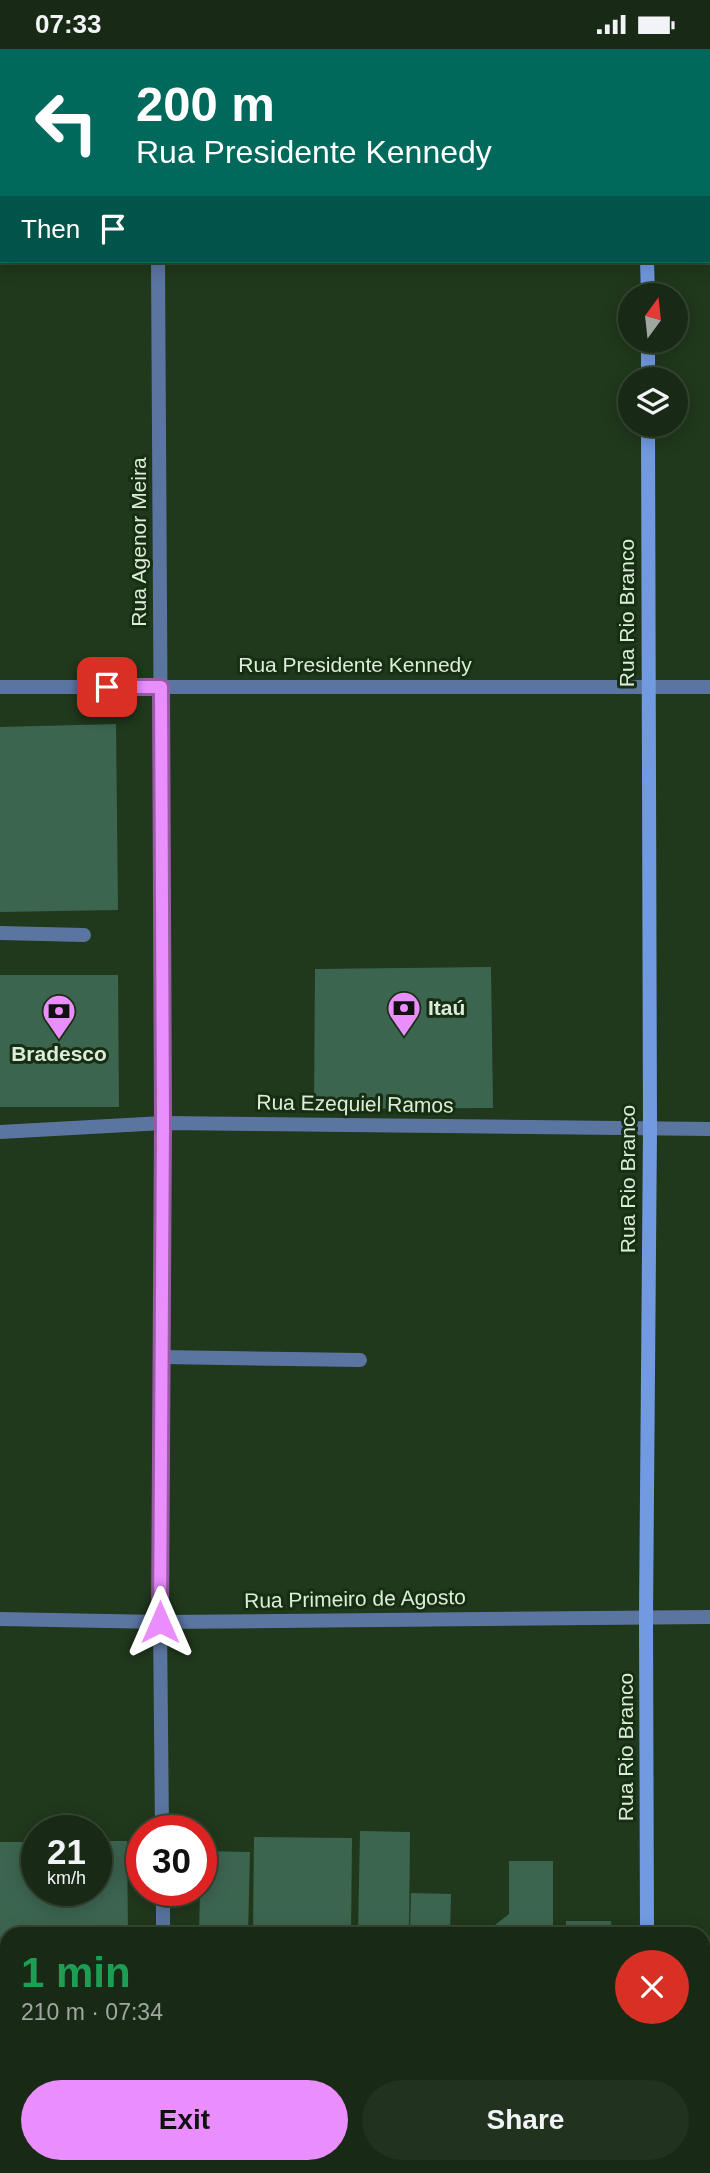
<!DOCTYPE html>
<meta charset="utf-8">
<style>
body{margin:0;font-family:Arial,sans-serif;background:#21321e;color:#f1f3f6;height:100vh;display:flex;flex-direction:column;font-size:26px;white-space:nowrap}
*{box-sizing:border-box;margin:0}
p{font-size:23px;color:#9fa7a0}
.icon{flex:none;width:38px;height:38px;fill:none;stroke:currentColor;stroke-width:2;stroke-linecap:round;stroke-linejoin:round}
.map{position:relative;flex:1;overflow:hidden}
.sheet{position:absolute;left:0px;top:1878px;width:710px;height:247px;display:flex;flex-direction:column;background:#182a15;border-radius:21px 21px 0 0;box-shadow:0 4px 18px #0003,0 0 0 2px #364634}
.sheet>*{flex:none}
.guide{position:absolute;left:0px;top:0px;width:710px;height:214px;box-shadow:0 4px 18px #0003,0 0 0 2px #364634;background:#00695c;color:#fff;overflow:hidden}
.needle{width:46px;rotate:15deg}
.fabs{position:absolute;left:618px;top:234px;display:grid;gap:14px}
.fabs a{display:grid;place-items:center;width:70px;height:70px;border-radius:50%;background:#182a15;box-shadow:0 4px 18px #0003,0 0 0 2px #364634;font-size:35px}
.speed{position:absolute;left:21px;top:1766px;display:flex;gap:14px;font-size:35px;font-weight:700;text-align:center}
.speed>*{display:grid;place-content:center;width:91px;height:91px;border-radius:50%;background:#182a15;box-shadow:0 4px 18px #0003,0 0 0 2px #364634;line-height:1}
.speed small{font-size:18px;font-weight:400}
.speed .limit{border:10px solid #d22;background:#fff;color:#111}
.pin{position:absolute;display:grid;place-items:center;width:60px;height:60px;color:#fff;margin:-30px;border-radius:14px;box-shadow:0 4px 10px #0006}
.me{position:absolute;width:77px;margin:-38px;rotate:0deg;stroke-linejoin:round;filter:drop-shadow(0 0 5px #0008)}
.turn{display:flex;align-items:center;gap:24px;height:147px;padding:0 21px;font-size:32px}
.turn .icon{width:91px;height:91px;stroke-width:2.5}
.turn b{display:block;font-size:49px;line-height:60px}
.then{display:flex;align-items:center;height:66px;padding:0 21px;background:#0003;gap:14px;font-size:26px}
.round{display:grid;place-items:center;flex:none;width:74px;height:74px;border-radius:37px;background:#21321e}
.headline{display:flex;align-items:center;justify-content:space-between;height:119px;padding:0 21px}
h1{font-size:42px;font-weight:700;line-height:52px;color:#1e9e55}
.primary-button{display:flex;gap:14px;margin-top:auto;padding:14px 21px}
.primary-button a{flex:1;height:80px;border-radius:42px;background:#ea8dfd;color:#111;font-size:28px;font-weight:700;line-height:80px;text-align:center}
.primary-button a+a{background:#21321e;color:#f1f3f6}
.status{display:flex;justify-content:space-between;align-items:center;height:49px;padding:0 35px;background:#182a15;direction:ltr}
.status svg{height:19px;fill:currentColor}
.map>svg:first-child{display:block}
.building{fill:#3c6550}
.lines{fill:none;stroke-linecap:round;stroke-linejoin:round}
.lane{stroke:#5b75a1;stroke-width:14}
.street{stroke:#5b75a1;stroke-width:14}
.secondary{stroke:#719ae0;stroke-width:14}
.route-casing{stroke:#985ca4;stroke-width:18}
.route{stroke:#ea8dfd;stroke-width:12}
.labels{text-anchor:middle;stroke-width:6;stroke-linejoin:round;paint-order:stroke}
.street-label{font-size:21px;fill:#ddecda;stroke:#162e12}
.poi-label{font-size:21px;font-weight:bold;fill:#ddecda;stroke:#162e12;text-anchor:start}
</style>
<div class="status"><b>07:33</b><svg viewBox="0 0 49 12"><path d="M0 12V9h3v3zM5 12V6h3v6zM10 12V3h3v9zM15 12V0h3v12zM26 1h20v11H26zM47 4h2v5h-2z"/></svg></div>
<div class="map">
<svg width="710" height="2124" viewBox="0 0 710 2124">
<rect width="100%" height="100%" fill="#20381c"/>
<!-- building -->
<g class="building">
<polygon points="116,675 118,861 0,863 0,678"/>
<polygon points="491,918 493,1059 314,1060 315,920"/>
<polygon points="0,926 118,926 119,1058 0,1058"/>
<polygon points="360,1782 410,1783 409,1885 358,1885"/>
<polygon points="254,1788 352,1789 351,1885 253,1885"/>
<polygon points="96,1792 127,1792 128,1885 7,1885 7,1993 0,1993 0,1793 37,1793 37,1841 96,1841"/>
<polygon points="201,1802 250,1803 248,1885 199,1885"/>
<polygon points="509,1812 553,1812 553,1885 495,1885 495,1876 509,1865"/>
<polygon points="411,1844 451,1845 450,1885 410,1885"/>
<polygon points="566,1872 611,1872 612,1885 566,1885"/>
<rect x="704" y="1897" width="6" height="91"/>
<polygon points="0,2043 7,2043 7,2118 22,2118 22,2124 0,2124"/>
<polygon points="704,2053 710,2053 710,2124 690,2124 690,2118 704,2118"/>
<rect x="199" y="2118" width="43" height="6"/>
<rect x="245" y="2118" width="62" height="6"/>
<rect x="310" y="2118" width="41" height="6"/>
<rect x="407" y="2118" width="150" height="6"/>
</g>
<g class="lines">
<!-- lane -->
<g class="lane">
<polyline points="0,884 84,886"/>
<polyline points="162,1308 360,1311"/>
</g>
<!-- street -->
<g class="street">
<polyline points="164,2 165,0"/>
<polyline points="0,176 2,176"/>
<polyline points="709,178 710,178"/>
<polyline points="158,212 163,1074 160,1573 162,1782"/>
<polyline points="0,638 710,638"/>
<polyline points="0,1083 163,1074 710,1080"/>
<polyline points="0,1570 160,1573 710,1568"/>
<polyline points="163,1841 163,1885"/>
<polyline points="0,2007 7,2007"/>
<polyline points="704,2017 710,2017"/>
<polyline points="161,2124 161,2118"/>
</g>
<!-- secondary -->
<g class="secondary">
<polyline points="652,2 652,0"/>
<polyline points="647,212 648,247"/>
<polyline points="648,292 648,331"/>
<polyline points="647,1885 646,1568 650,1080 648,376"/>
<polyline points="646,2124 646,2118"/>
</g>
</g>
<g class="lines">
<defs>
<polyline id="route" points="107,638 161,638 163,1074 160,1573"/>
</defs>
<!-- route casing -->
<use href="#route" class="route-casing"/>
<!-- route -->
<use href="#route" class="route"/>
</g>
<!-- icons -->
<defs>
<symbol id="bank-pin" viewBox="-11 -11 22 30"><path d="M0 17L-7.5 6A9.5 9.5 0 1 1 7.5 6Z" fill="#ea8dfd" stroke="#162e12"/><path d="M-6-4H6V4H-6ZM0-2.3a2.3 2.3 0 1 0 0 4.6a2.3 2.3 0 1 0 0-4.6Z" fill="#111"/></symbol>
</defs>
<g fill-rule="evenodd">
<use href="#bank-pin" x="385" y="940" width="38" height="52"/>
<use href="#bank-pin" x="40" y="943" width="38" height="52"/>
</g>
<g class="labels">
<!-- street labels -->
<g class="street-label">
<text transform="translate(139 493) rotate(-90)" y="7">Rua Agenor Meira</text>
<text transform="translate(627 564) rotate(-90)" y="7">Rua Rio Branco</text>
<text x="355" y="623">Rua Presidente Kennedy</text>
<text transform="translate(355 1055) rotate(1)" y="7">Rua Ezequiel Ramos</text>
<text transform="translate(628 1130) rotate(-90)" y="7">Rua Rio Branco</text>
<text transform="translate(355 1550) rotate(-1)" y="7">Rua Primeiro de Agosto</text>
<text transform="translate(626 1698) rotate(-90)" y="7">Rua Rio Branco</text>
</g>
<!-- poi labels -->
<g class="poi-label">
<text x="428" y="966">Itaú</text>
<text x="59" y="1012" text-anchor="middle">Bradesco</text>
</g>
</g>
</svg>
<div class="fabs">
<a><svg class="needle" viewBox="-14 -14 28 28"><path d="M0-13l5 13h-10z" fill="#e53935"/><path d="M0 13l5-13h-10z" fill="#9fa7a0"/></svg></a>
<a><svg class="icon" aria-label="layers" viewBox="0 0 24 24"><path d="M12 4l9 5-9 5-9-5zM3 14l9 5 9-5"/></svg></a>
</div>
<div class="speed"><div>21<small>km/h</small></div><div class="limit">30</div></div>
<div class="pin" style="left:107px;top:638px;background:#d93025"><svg class="icon" aria-label="arrive" viewBox="0 0 24 24"><path d="M6 21V4h12l-3 4 3 4H6"/></svg></div>
<svg class="me" style="left:160px;top:1573px" viewBox="-20 -20 40 40"><path d="M0-17L14 15 0 8-14 15z" fill="#ea8dfd" stroke="#fff" stroke-width="4"/></svg>
<div class="guide">
<div class="turn"><svg class="icon" aria-label="left" viewBox="0 0 24 24"><path d="M17 20v-9H6M10 6l-5 5 5 5"/></svg><div><b>200 m</b>Rua Presidente Kennedy</div></div>
<div class="then">Then<svg class="icon" aria-label="arrive" viewBox="0 0 24 24"><path d="M6 21V4h12l-3 4 3 4H6"/></svg></div>
</div>
<section class="sheet">
<div class="headline"><div><h1>1 min</h1><p>210 m · 07:34</p></div><a class="round" style="background:#d93025;color:#fff"><svg class="icon" aria-label="close" viewBox="0 0 24 24"><path d="M6 6l12 12M18 6L6 18"/></svg></a></div>
<div class="primary-button"><a>Exit</a><a>Share</a></div>
</section>
</div>
